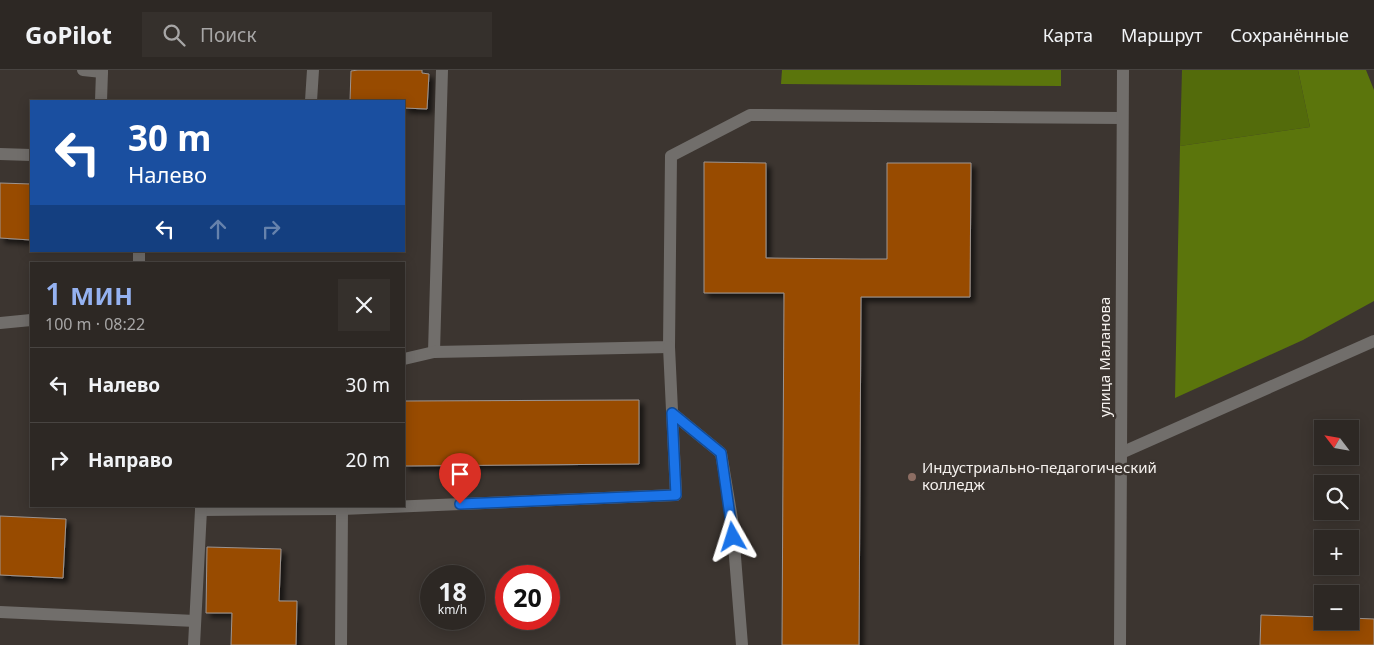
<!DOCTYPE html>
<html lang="ru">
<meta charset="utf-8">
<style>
body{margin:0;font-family:"Noto Sans",sans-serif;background:#35302c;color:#f1f3f6;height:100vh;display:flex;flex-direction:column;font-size:19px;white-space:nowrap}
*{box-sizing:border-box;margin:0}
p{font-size:16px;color:#a7a6a6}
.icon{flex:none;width:28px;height:28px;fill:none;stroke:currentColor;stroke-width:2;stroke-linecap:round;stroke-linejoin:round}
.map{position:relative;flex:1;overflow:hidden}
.sheet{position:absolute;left:30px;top:192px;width:375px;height:245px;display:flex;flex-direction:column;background:#2d2824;border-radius:0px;box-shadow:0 2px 12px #0003,0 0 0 1px #484441}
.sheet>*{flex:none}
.banner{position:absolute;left:30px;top:30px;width:375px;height:152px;border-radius:0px;box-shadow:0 2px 12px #0003,0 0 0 1px #484441;background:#1a4fa0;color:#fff;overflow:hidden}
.needle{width:32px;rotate:301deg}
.tools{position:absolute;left:1314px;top:350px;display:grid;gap:10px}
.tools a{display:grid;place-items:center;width:45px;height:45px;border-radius:0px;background:#2d2824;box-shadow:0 2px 12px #0003,0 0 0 1px #484441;font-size:25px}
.speed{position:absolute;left:420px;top:495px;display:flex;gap:10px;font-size:25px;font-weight:700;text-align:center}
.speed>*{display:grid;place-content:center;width:65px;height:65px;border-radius:50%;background:#2d2824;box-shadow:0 2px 12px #0003,0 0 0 1px #484441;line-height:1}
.speed small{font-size:12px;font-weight:400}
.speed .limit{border:8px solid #d22;background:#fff;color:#111}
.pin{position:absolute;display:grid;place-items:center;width:42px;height:42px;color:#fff;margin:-51px -21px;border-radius:50% 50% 50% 0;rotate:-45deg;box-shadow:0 0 5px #0007}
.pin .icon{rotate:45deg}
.me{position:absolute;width:55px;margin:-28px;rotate:354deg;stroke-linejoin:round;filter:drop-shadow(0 0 4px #0008)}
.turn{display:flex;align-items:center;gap:18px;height:105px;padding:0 15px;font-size:22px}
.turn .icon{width:65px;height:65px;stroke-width:2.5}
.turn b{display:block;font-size:35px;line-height:42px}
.lanes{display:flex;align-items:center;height:48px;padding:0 15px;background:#0003;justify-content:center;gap:25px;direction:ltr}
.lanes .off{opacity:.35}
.round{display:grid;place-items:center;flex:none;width:52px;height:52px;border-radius:0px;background:#35302c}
.headline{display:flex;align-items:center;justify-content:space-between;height:85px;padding:0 15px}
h1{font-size:30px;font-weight:600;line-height:38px;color:#95b2f1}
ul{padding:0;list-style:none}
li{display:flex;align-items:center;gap:15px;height:75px;padding:0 15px;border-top:1px solid #484441}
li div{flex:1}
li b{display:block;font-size:19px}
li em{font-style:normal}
header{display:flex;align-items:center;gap:30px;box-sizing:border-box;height:70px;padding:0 25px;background:#2d2824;border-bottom:1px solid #484441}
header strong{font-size:24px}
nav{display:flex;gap:28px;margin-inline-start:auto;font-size:18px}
.search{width:350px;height:45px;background:#35302c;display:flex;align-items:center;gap:12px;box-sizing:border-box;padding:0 18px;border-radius:0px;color:#a7a6a6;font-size:19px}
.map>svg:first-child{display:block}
.green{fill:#536b0b}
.forest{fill:#5b750c}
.building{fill:#984b00;stroke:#9d948f;filter:url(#shadow)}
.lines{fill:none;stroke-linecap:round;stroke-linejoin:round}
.service{stroke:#716e6b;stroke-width:12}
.tertiary{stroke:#716e6b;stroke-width:12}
.route-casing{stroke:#114b97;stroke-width:12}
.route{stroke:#1a73e8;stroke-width:9}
.education-dot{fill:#8d6e63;stroke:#3c3530;stroke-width:2}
.labels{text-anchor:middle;stroke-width:5;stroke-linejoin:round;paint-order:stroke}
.street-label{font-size:15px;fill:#f5f1ee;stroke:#3c3530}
.poi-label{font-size:15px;fill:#f5f1ee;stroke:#3c3530;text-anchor:start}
</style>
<header>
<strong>GoPilot</strong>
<div class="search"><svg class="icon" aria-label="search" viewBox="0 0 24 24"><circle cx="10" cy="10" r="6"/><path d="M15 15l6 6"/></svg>Поиск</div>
<nav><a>Карта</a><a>Маршрут</a><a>Сохранённые</a></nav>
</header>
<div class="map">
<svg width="1374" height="575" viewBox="0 0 1374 575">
<defs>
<filter id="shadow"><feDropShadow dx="4.5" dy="4.5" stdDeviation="2.5" flood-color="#0009"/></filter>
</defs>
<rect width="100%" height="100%" fill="#3c3530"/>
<!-- green -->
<polygon class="green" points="1182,0 1298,0 1310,57 1180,76"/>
<!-- forest -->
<g class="forest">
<polygon points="782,0 1061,0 1061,16 781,14"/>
<polygon points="1298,0 1366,0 1374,20 1374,231 1303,270 1175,328 1180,76 1310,57"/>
</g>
<!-- building -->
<g class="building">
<polygon points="358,0 422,0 422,3 429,4 427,39 404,38 404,31 350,31 351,1"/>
<polygon points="704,92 766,93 766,188 861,189 887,189 887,93 971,93 970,227 861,227 859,575 782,575 784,223 704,223"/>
<polygon points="0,113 31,114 31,170 0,168"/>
<polygon points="639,330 639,394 404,396 404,331"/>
<polygon points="0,446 66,449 63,508 0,505"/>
<polygon points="207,477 281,479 279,531 297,531 296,575 231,575 232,543 206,543"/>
<polygon points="1261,545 1322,547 1322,551 1350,551 1350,548 1374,549 1374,575 1260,575"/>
</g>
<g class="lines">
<!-- service -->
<g class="service">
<polyline points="83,0 102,2 102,0"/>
<polyline points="101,31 102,2"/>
<polyline points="311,31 313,0"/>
<polyline points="0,84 31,85"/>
<polyline points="139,194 139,181"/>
<polyline points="0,253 31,250"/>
<polyline points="434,282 442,0"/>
<polyline points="404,289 434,282 669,277 671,86 750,45 1122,48"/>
<polyline points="672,343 721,383 732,449 742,575"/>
<polyline points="1121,383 1374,271"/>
<polyline points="201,436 201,440 342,439 676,425 669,277"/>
<polyline points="0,542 195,551"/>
<polyline points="194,575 201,440"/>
<polyline points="341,575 342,439"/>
</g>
<!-- tertiary -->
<polyline class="tertiary" points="1120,575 1123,0"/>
</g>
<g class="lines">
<defs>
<polyline id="route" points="460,434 676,425 672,343 721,383 733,467"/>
</defs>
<!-- route casing -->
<use href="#route" class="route-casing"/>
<!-- route -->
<use href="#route" class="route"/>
</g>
<!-- markers -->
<circle class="education-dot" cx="912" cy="407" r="5"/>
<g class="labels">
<!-- street labels -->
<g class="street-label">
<text transform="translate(1105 287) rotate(-90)" y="5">улица Маланова</text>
</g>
<!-- poi labels -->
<g class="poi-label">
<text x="922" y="403">Индустриально-педагогический<tspan x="922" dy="17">колледж</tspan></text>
</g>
</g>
</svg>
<div class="tools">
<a><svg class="needle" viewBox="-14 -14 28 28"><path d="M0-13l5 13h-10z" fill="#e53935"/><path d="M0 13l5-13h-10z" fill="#a7a6a6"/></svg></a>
<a><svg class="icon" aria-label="search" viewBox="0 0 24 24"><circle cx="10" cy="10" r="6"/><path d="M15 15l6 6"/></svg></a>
<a>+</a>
<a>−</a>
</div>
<div class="speed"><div>18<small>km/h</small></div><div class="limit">20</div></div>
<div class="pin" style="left:460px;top:434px;background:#d93025"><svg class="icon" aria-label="arrive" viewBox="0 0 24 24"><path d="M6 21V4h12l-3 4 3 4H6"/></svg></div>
<svg class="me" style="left:733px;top:467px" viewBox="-20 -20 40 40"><path d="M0-17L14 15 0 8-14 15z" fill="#1a73e8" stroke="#fff" stroke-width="4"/></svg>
<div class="banner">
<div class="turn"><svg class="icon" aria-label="left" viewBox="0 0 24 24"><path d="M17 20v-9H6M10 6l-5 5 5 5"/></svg><div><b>30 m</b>Налево</div></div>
<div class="lanes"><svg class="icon" aria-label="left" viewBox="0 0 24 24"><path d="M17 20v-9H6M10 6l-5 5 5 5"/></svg><svg class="icon off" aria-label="ahead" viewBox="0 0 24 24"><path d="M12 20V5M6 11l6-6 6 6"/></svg><svg class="icon off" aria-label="right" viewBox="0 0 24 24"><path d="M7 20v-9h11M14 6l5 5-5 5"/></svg></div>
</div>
<section class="sheet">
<div class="headline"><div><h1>1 мин</h1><p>100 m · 08:22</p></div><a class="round"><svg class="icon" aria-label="close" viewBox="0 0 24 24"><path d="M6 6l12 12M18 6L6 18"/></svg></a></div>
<ul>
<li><svg class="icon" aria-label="left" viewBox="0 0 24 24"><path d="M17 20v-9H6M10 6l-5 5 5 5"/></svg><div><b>Налево</b></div><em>30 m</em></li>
<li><svg class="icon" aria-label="right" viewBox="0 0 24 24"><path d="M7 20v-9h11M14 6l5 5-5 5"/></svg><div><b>Направо</b></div><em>20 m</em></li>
</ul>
</section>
</div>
